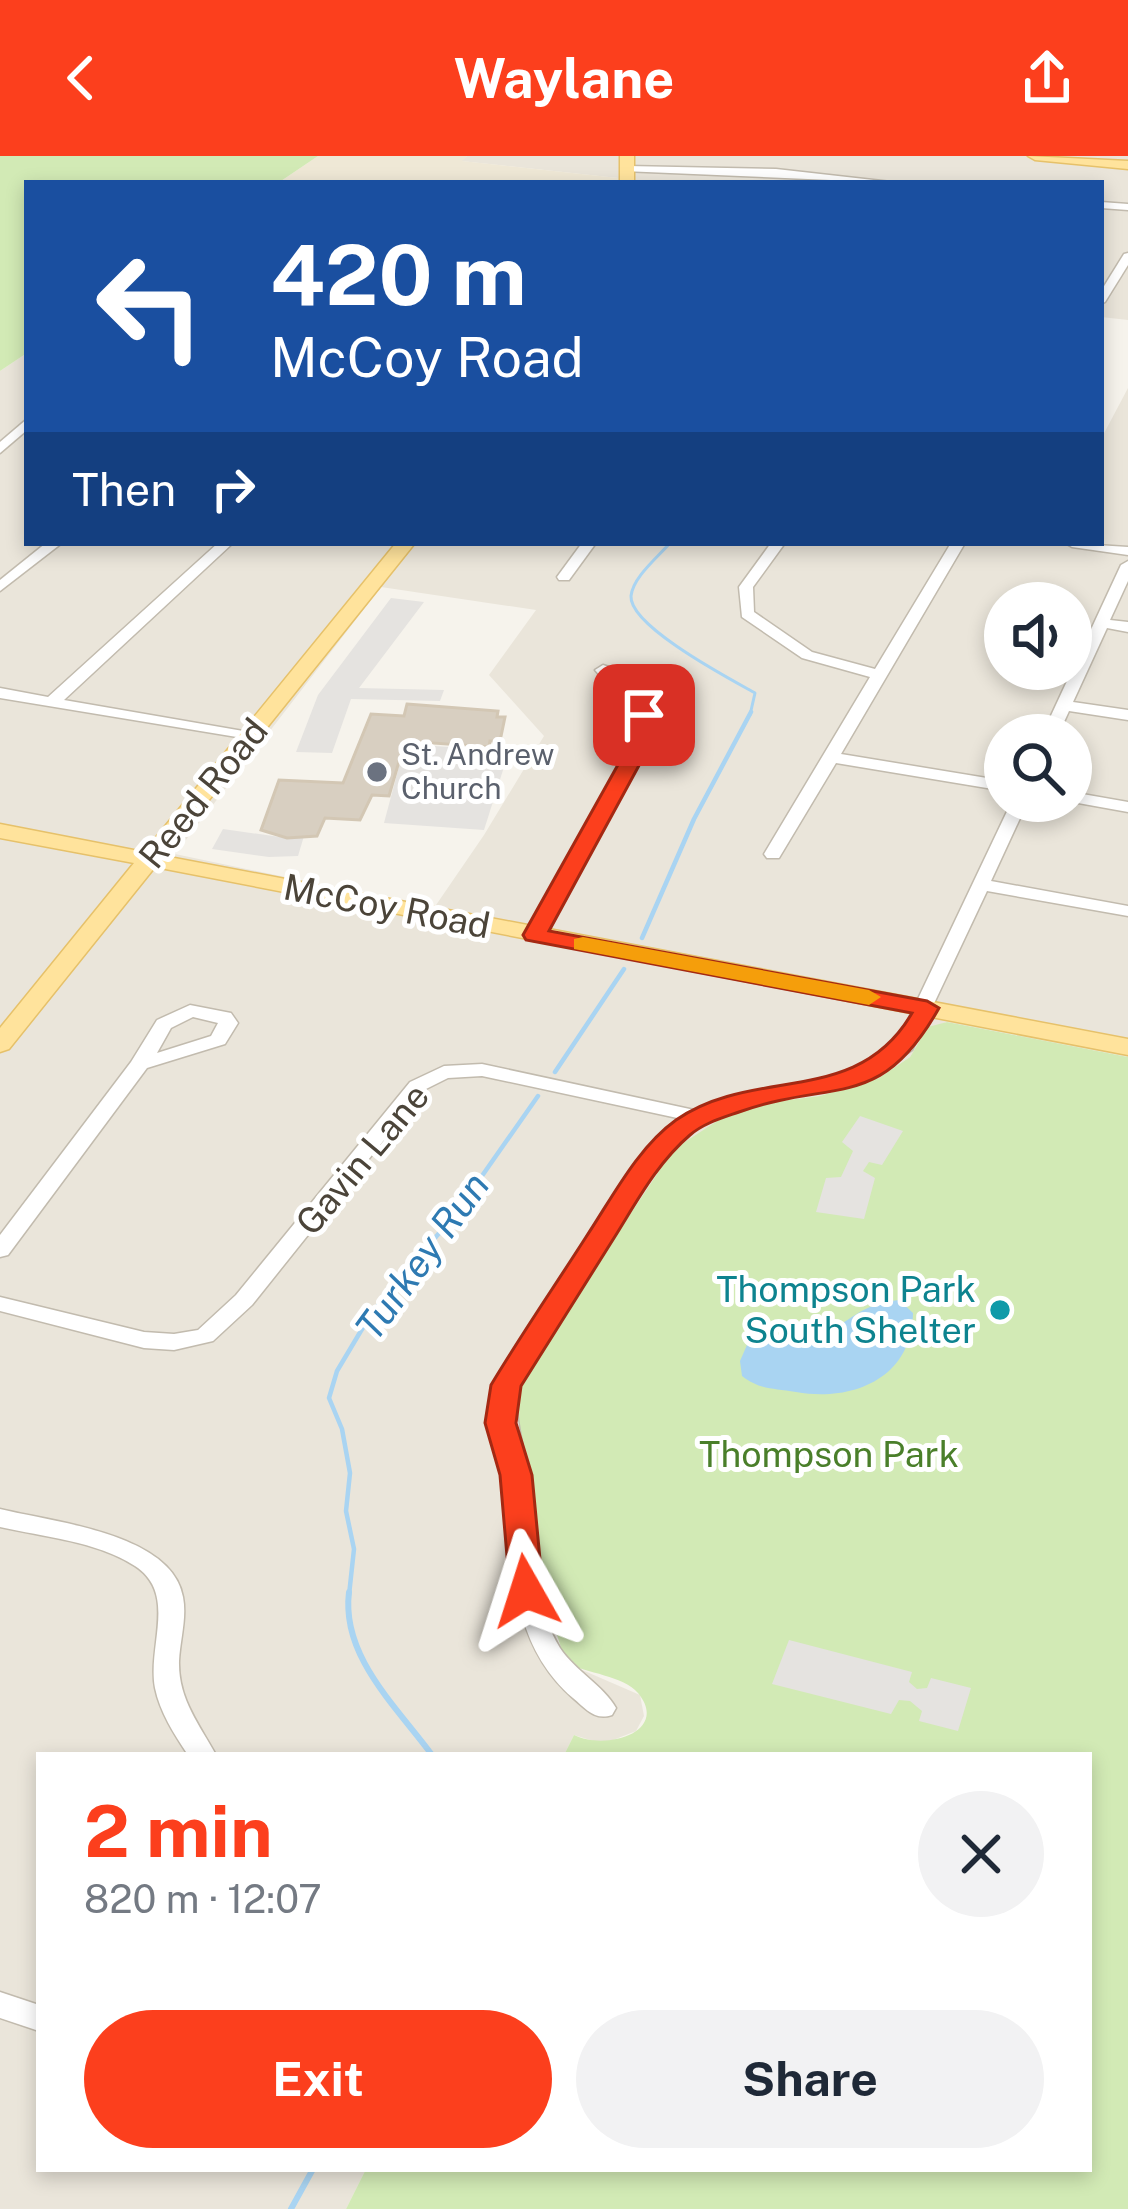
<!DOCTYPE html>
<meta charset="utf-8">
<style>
body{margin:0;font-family:"Public Sans",sans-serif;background:#f2f2f3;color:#1f2937;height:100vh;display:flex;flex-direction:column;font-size:45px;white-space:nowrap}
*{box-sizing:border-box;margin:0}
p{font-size:39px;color:#747a83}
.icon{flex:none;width:66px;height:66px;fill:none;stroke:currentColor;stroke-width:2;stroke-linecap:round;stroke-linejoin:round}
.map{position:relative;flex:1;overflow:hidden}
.side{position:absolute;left:36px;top:1596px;width:1056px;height:420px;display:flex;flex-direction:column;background:#fff;border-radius:0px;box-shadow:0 6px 18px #0003}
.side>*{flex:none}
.top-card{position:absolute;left:24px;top:24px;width:1080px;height:366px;border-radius:0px;box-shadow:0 6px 18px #0003;background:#1a4fa0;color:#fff;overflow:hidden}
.fabs{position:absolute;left:984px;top:426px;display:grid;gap:24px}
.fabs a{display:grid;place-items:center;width:108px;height:108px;border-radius:50%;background:#fff;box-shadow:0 6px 18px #0003;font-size:60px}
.pin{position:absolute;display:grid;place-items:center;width:102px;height:102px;color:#fff;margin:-51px;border-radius:24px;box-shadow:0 6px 18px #0006}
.me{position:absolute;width:132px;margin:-66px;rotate:354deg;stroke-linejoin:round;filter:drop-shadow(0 0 9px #0008)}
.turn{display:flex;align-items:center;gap:42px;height:252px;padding:0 48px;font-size:54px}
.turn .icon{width:156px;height:156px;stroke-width:2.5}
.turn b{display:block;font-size:84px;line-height:102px}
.then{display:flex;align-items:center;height:114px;padding:0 48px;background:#0003;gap:24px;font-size:45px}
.round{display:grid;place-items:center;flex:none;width:126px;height:126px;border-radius:63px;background:#f2f2f3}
.overview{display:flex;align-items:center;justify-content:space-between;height:204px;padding:0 48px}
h1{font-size:72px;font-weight:700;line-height:90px;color:#fc3f1d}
.button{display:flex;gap:24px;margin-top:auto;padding:24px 48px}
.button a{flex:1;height:138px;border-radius:72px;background:#fc3f1d;color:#fff;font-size:48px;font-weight:700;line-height:138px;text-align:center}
.button a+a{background:#f2f2f3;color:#1f2937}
header{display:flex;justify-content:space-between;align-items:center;height:156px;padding:0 48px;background:#fc3f1d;color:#fff;font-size:54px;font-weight:700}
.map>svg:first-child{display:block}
.residential{fill:#eae5da;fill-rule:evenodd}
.education{fill:#efe8d6}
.green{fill:#d2eab5}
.parking{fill:#e5e3e0}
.water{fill:#a9d4f2}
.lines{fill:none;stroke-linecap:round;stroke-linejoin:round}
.stream-far2{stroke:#a9d4f2;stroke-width:3}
.stream-far1{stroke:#a9d4f2;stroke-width:4.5}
.stream{stroke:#a9d4f2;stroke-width:6}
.building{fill:#d8cfc1;stroke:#d3c7b4;stroke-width:3}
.minor-casing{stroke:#c2bbae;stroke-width:3}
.major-casing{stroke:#e6c16a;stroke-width:3}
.minor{fill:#fff;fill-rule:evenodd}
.major{fill:#ffe39c;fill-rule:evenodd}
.route{fill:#fc3f1d;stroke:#a42913;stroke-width:3}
.slow{fill:#f59e0b}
.worship-dot{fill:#6b7280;stroke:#fff;stroke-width:4.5}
.culture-dot{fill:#0f9aa8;stroke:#fff;stroke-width:4.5}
.labels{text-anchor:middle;stroke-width:10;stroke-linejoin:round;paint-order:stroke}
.far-worship-label{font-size:30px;fill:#5b616d;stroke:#fff;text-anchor:start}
.street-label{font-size:36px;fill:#4b4439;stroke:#fff}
.culture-label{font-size:36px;fill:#0d838f;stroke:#fff;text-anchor:end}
.park-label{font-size:36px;fill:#4a7f2a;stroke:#fff}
.water-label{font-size:39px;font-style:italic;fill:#2e7ab2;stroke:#fff}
</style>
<header><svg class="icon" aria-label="back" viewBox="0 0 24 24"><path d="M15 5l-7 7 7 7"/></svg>Waylane<svg class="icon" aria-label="share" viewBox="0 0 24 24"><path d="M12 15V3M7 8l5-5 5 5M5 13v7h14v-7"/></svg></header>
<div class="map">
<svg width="1128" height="2053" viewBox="0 0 1128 2053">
<rect width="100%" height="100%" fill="#f6f3ec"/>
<!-- residential -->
<g class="residential">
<polygon points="467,0 1128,0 1128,164 1101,161 1101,27 618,27 618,22 461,5"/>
<path d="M27,197V387H1101V283L1128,232V901L946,866L925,878L910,901L879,922L820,940L764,947L517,1283L530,1314L539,1423L549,1464L566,1507L640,1539L644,1560L636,1575L603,1588L574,1579L564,1599H39V2013H366L346,2053H0V215ZM381,431L536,454L489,519L544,580L484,679L434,752L175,698ZM1005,447H1071V513H1005ZM1005,579H1071V645H1005Z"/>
</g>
<!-- education -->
<polygon class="education" points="318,0 467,0 462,5 618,22 618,27 278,27"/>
<!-- green -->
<g class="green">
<polygon points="0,0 318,0 278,27 27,27 27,197 0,215"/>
<path d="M947,866L1128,901V2053H346L366,2013H1089V1599H564L574,1579C606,1595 670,1576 638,1537C624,1520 586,1517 566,1507L539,1423L530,1314L517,1283L513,1243L521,1221L674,993L722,962L764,947L820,940L879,922L910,901L928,871Z"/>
</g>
<!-- parking -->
<g class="parking">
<polygon points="391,442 424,446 359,532 444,534 440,545 351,543 332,597 296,596 318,539"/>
<polygon points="405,588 509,595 484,674 384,667"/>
<polygon points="223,673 287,682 304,680 298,700 269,701 212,693"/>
<polygon points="860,960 903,975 882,1009 869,1006 863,1015 875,1022 864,1063 816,1056 826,1022 841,1021 853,995 842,986"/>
<polygon points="789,1484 912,1516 909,1526 917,1533 927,1532 931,1522 971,1532 958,1575 919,1565 922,1555 910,1545 899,1544 891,1558 772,1528"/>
</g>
<!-- water -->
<path class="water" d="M899,1144L913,1157C912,1223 852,1246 796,1236C773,1232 760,1234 742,1220L740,1205L747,1189C770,1181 791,1186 813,1181C846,1173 855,1148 899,1144Z"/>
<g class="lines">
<!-- stream-far2 -->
<path class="stream-far2" d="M670,387C658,401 633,421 631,440C629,470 730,523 755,537L750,559"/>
<!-- stream-far1 -->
<g class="stream-far1">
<polyline points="642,782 694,663 751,556"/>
<polyline points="555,916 624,813"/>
<polyline points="349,1439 354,1393 346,1355 350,1317 342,1273 329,1242 337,1215 371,1158 456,1057 538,940"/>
</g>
<!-- stream -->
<g class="stream">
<path d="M349,1436C341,1500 396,1550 432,1599"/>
<polyline points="291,2053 313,2013"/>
</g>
</g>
<!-- building -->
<polygon class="building" points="407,548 498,555 497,561 505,561 500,585 490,585 489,591 405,585 389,640 372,639 360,664 325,662 317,680 287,682 261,674 279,624 343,627 371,558 404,560"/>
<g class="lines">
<defs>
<g id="minor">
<polygon points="627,10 776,13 900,27 623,15"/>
<polygon points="1101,46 1128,48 1128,54 1101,52"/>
<polygon points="1128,97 1128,109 1105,146 1101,148 1101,135 1124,98"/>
<polygon points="27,263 27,274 0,297 0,286"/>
<polygon points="46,387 62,387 0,435 0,424"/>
<polygon points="218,387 233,387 64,544 249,576 257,581 255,584 0,542 0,532 48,541"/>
<polygon points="582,387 596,387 569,424 559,424 557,421"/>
<polygon points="771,387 785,387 753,431 754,456 812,496 875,513 951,387 965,387 841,598 1005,625 1005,635 836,607 779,702 767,702 764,698 870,521 802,502 742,461 739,431"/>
<polygon points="1065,387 1128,391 1128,399 1072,391"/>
<polygon points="1128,405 1128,425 1110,464 1128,466 1128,476 1107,472 1073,546 1128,554 1128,564 1069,555 1058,579 1042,579 1121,409"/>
<polygon points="603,509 609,511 652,559 652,580 543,779 534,785 527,783 525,779 636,580 636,560 595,514"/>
<polygon points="1071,636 1128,646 1128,656 1067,645 1071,645"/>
<path d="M1012,645H1028L991,725L1128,750V760L987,735L912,894L867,925L758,947L707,965L688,977L651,1018L518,1229C513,1262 524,1288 528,1320C536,1376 529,1442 560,1492C575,1515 603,1529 616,1552L612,1559C595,1565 586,1553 573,1542C508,1486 513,1402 504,1324C501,1291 483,1256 498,1223L636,1009L682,963L482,920L448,922L424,934L252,1149L213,1185L174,1194L144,1192L0,1155V1141L144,1176L174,1178L198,1174L236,1139L410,926L444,910L482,908L699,955L753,936L854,916L897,887Z"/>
<path d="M190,849L231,857L238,867L225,888L147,912L8,1099L0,1101V1079L131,906L157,864ZM193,861L218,867L211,880L157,897L171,872Z"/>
<path d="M0,1353C52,1366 172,1377 183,1441C187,1462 180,1484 179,1505C178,1543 199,1568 216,1599H188C174,1578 160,1556 155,1532C147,1490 178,1438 135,1410C96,1385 44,1381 0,1371Z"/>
<polygon points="0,1836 39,1849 39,1875 0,1862"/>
</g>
<g id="major">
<rect x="620" y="0" width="14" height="27"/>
<polygon points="1028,0 1128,5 1128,13 1035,4"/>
<polygon points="396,387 415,387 164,700 1128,883 1128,899 155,711 9,893 0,896 0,872 134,707 0,682 0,668 144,696"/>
</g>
</defs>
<!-- minor casing -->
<use href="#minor" class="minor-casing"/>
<!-- major casing -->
<use href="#major" class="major-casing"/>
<!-- minor -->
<use href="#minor" class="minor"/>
<!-- major -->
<use href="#major" class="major"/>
</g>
<!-- route -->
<path class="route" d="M644,552L654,559L655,580L549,775L927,845L939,852C880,957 834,922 739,956C722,962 704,967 690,979C657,1007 636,1047 614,1082C583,1131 552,1181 521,1230L516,1267L532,1319L543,1435L538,1444H515L510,1435L500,1319L485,1267L491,1229C521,1179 554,1131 586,1081C612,1042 637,992 676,964C755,909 857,952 912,857L526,784L523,779L634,580L633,559Z"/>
<!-- slow -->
<polygon class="slow" points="583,781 869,834 881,841 869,849 574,793 574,783"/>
<!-- markers -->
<circle class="worship-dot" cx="377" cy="616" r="12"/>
<circle class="culture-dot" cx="1000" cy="1154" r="12"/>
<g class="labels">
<!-- far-worship labels -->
<g class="far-worship-label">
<text x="401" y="609">St. Andrew<tspan x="401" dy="34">Church</tspan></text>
</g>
<!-- street labels -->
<g class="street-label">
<text transform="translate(203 637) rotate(-51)" y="13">Reed Road</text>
<text transform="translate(387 750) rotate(11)" y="13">McCoy Road</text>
<text transform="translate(362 1003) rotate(-50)" y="13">Gavin Lane</text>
</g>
<!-- culture labels -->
<g class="culture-label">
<text x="976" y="1146">Thompson Park<tspan x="976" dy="41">South Shelter</tspan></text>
</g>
<!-- park labels -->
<g class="park-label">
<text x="829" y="1311">Thompson Park</text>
</g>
<!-- water labels -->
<g class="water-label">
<text transform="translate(422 1100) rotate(-54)" y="14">Turkey Run</text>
</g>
</g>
</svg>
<div class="fabs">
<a><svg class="icon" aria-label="sound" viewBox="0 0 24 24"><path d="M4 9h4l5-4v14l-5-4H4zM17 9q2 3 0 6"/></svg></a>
<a><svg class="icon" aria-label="search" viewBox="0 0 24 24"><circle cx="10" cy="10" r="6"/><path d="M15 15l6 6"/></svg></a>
</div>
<div class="pin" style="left:644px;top:559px;background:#d93025"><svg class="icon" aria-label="arrive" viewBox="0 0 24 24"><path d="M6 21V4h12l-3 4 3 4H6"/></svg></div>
<svg class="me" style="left:526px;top:1435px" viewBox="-20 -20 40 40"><path d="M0-17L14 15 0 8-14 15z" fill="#fc3f1d" stroke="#fff" stroke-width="4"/></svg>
<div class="top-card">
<div class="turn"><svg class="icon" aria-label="left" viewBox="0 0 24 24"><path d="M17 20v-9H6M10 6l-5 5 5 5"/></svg><div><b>420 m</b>McCoy Road</div></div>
<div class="then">Then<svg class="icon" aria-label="right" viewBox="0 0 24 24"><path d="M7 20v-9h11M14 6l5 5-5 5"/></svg></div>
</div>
<section class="side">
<div class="overview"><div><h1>2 min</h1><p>820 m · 12:07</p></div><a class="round"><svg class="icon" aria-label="close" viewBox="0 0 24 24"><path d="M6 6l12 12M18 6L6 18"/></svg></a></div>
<div class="button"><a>Exit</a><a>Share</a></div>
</section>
</div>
